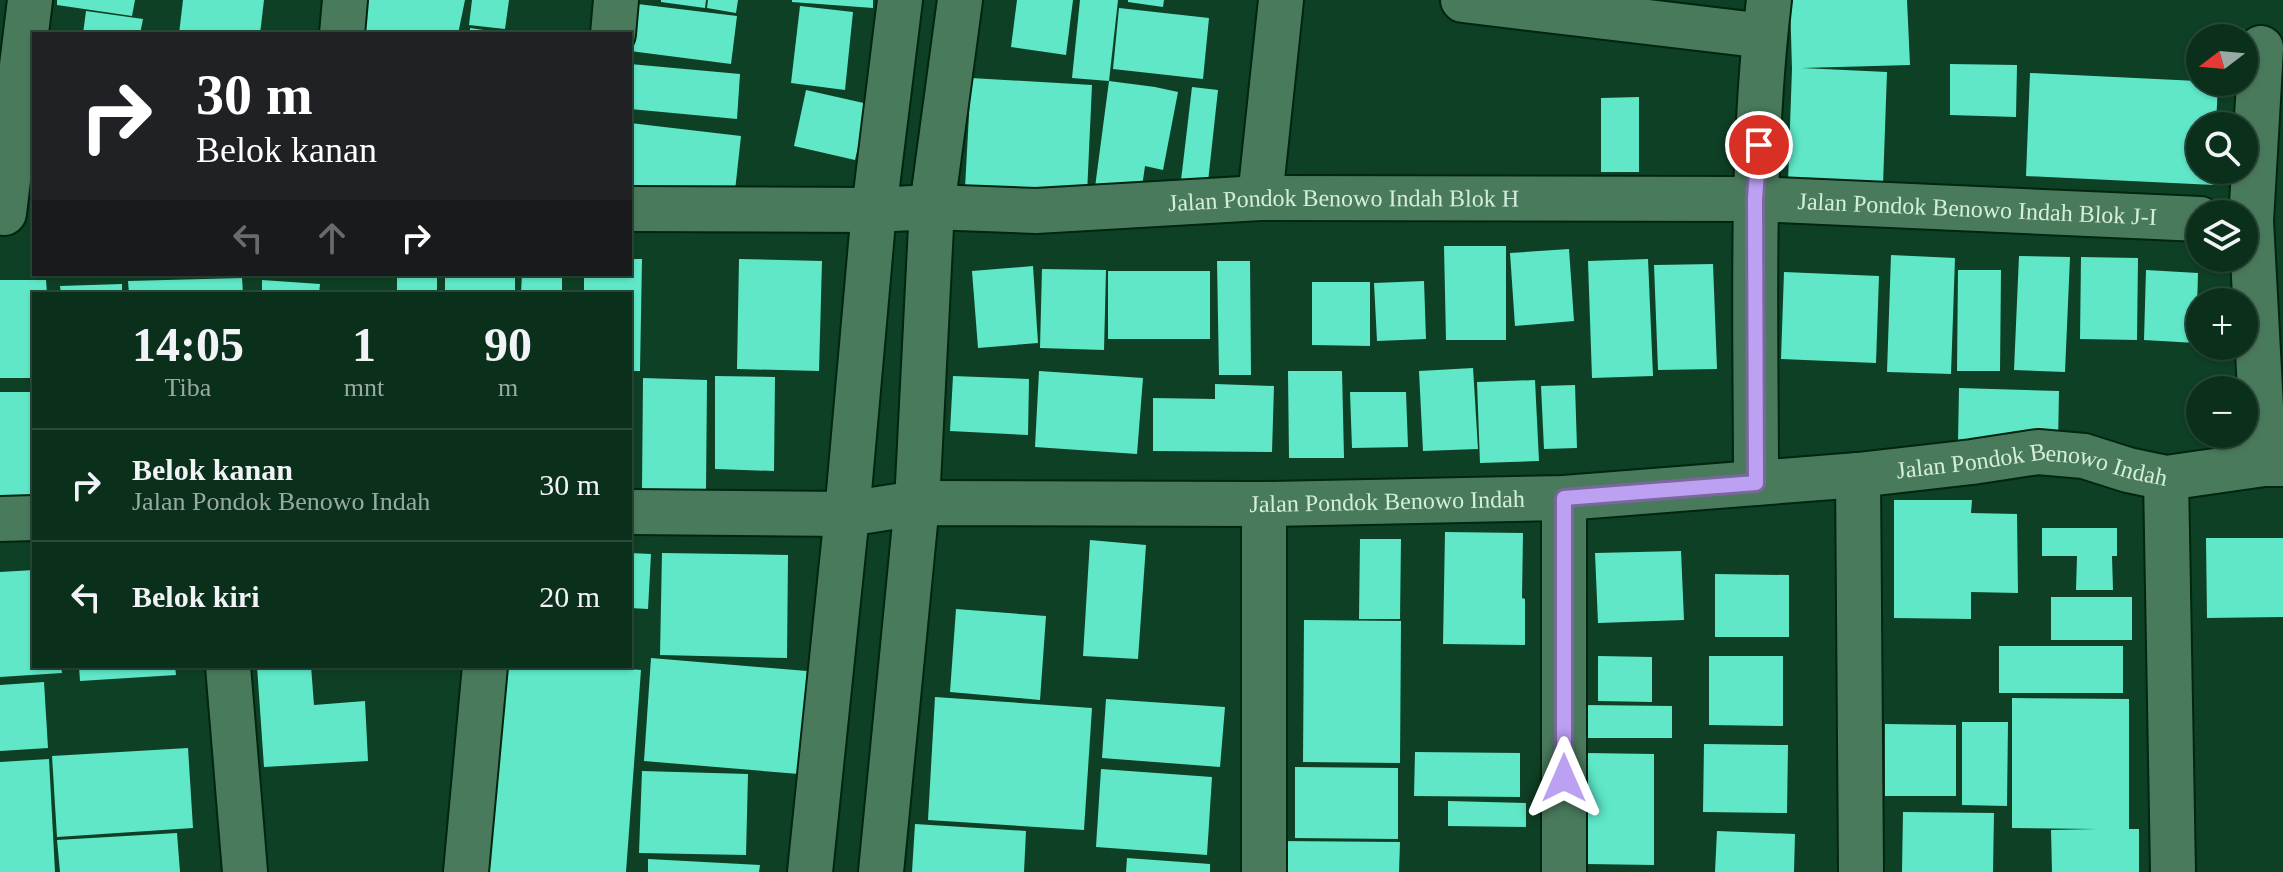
<!DOCTYPE html>
<html lang="id">
<meta charset="utf-8">
<style>
body{margin:0;font-family:"Times New Roman",serif;background:#133825;color:#f1f3f6;height:100vh;display:flex;flex-direction:column;font-size:30px;white-space:nowrap}
*{box-sizing:border-box;margin:0}
p{font-size:26px;color:#99a9a3}
.icon{flex:none;width:44px;height:44px;fill:none;stroke:currentColor;stroke-width:2;stroke-linecap:round;stroke-linejoin:round}
.map{position:relative;flex:1;overflow:hidden}
.panel{position:absolute;left:32px;top:292px;width:600px;height:376px;display:flex;flex-direction:column;background:#0a301c;border-radius:0px;box-shadow:0 2px 6px #0004,0 0 0 2px #2a4b3b}
.panel>*{flex:none}
.top-card{position:absolute;left:32px;top:32px;width:600px;height:244px;border-radius:0px;box-shadow:0 2px 6px #0004,0 0 0 2px #2a4b3b;background:#202124;color:#fff;overflow:hidden}
.needle{width:52px;rotate:254deg}
.fabs{position:absolute;left:2186px;top:24px;display:grid;gap:16px}
.fabs a{display:grid;place-items:center;width:72px;height:72px;border-radius:50%;background:#0a301c;box-shadow:0 2px 6px #0004,0 0 0 2px #2a4b3b;font-size:40px}
.pin{position:absolute;display:grid;place-items:center;width:68px;height:68px;color:#fff;margin:-34px;border:4px solid #fff;border-radius:50%;box-shadow:0 2px 8px #0007}
.me{position:absolute;width:88px;margin:-44px;rotate:0deg;stroke-linejoin:round;filter:drop-shadow(0 0 6px #0008)}
.turn{display:flex;align-items:center;gap:28px;height:168px;padding:0 32px;font-size:36px}
.turn .icon{width:104px;height:104px;stroke-width:2.5}
.turn b{display:block;font-size:56px;line-height:68px}
.lanes{display:flex;align-items:center;height:76px;padding:0 32px;background:#0003;justify-content:center;gap:40px;direction:ltr}
.lanes .off{opacity:.35}
.eta{display:flex;justify-content:space-evenly;align-items:center;height:136px;text-align:center}
.eta b{font-size:48px;font-weight:700;line-height:56px}
ul{padding:0;list-style:none}
li{display:flex;align-items:center;gap:24px;height:112px;padding:0 32px;border-top:2px solid #2a4b3b}
li div{flex:1}
li b{display:block;font-size:30px}
li em{font-style:normal}
.map>svg:first-child{display:block}
.building{fill:#5fe7c8}
.lines{fill:none;stroke-linecap:round;stroke-linejoin:round}
.street-casing{stroke:#002511;stroke-width:48}
.street{stroke:#4a7a5c;stroke-width:44}
.route-casing{stroke:#7a689d;stroke-width:20}
.route{stroke:#bca0f2;stroke-width:14}
.labels{text-anchor:middle;stroke-width:8;stroke-linejoin:round;paint-order:stroke}
.street-label{font-size:24px;fill:#d4eedc;stroke:#0e2216}
</style>
<div class="map">
<svg width="2283" height="872" viewBox="0 0 2283 872">
<rect width="100%" height="100%" fill="#0e4025"/>
<!-- building -->
<g class="building">
<polygon points="57,0 135,0 132,16 57,5"/>
<polygon points="183,0 264,0 260,34 179,34"/>
<polygon points="357,0 465,0 458,34 375,34 351,29"/>
<polygon points="472,0 509,0 505,29 469,25"/>
<polygon points="661,0 706,0 705,8 661,2"/>
<polygon points="708,0 738,0 736,13 707,8"/>
<polygon points="792,0 873,0 873,8 792,2"/>
<polygon points="1017,0 1073,0 1066,55 1011,47"/>
<polygon points="1080,0 1118,0 1109,81 1072,78"/>
<polygon points="1128,0 1164,0 1163,7 1128,2"/>
<polygon points="1790,0 1907,0 1910,65 1802,68 1887,72 1883,185 1788,182 1792,69"/>
<polygon points="621,2 737,16 731,64 630,51 630,34"/>
<polygon points="800,6 853,12 845,90 791,83"/>
<polygon points="1119,8 1209,18 1203,79 1113,69"/>
<polygon points="86,11 143,19 140,34 83,34"/>
<polygon points="470,28 497,32 497,34 470,34"/>
<polygon points="630,64 740,74 737,119 630,109"/>
<polygon points="1950,64 2017,65 2016,117 1950,115"/>
<polygon points="2030,73 2218,82 2216,126 2200,126 2200,170 2214,170 2214,185 2026,176"/>
<polygon points="971,78 1092,85 1087,194 965,188"/>
<polygon points="1109,81 1155,87 1178,92 1163,170 1145,166 1140,201 1094,195"/>
<polygon points="1192,87 1218,90 1207,191 1180,189"/>
<polygon points="806,90 868,104 855,160 794,146"/>
<polygon points="1639,97 1639,172 1601,172 1601,98"/>
<polygon points="630,123 741,136 733,209 630,197"/>
<polygon points="1444,246 1506,246 1506,340 1446,340"/>
<polygon points="1569,249 1574,321 1515,326 1510,253"/>
<polygon points="1891,255 1955,258 1951,374 1887,372"/>
<polygon points="2019,256 2070,257 2065,372 2014,370"/>
<polygon points="2081,257 2138,258 2137,340 2080,339"/>
<polygon points="630,259 642,259 640,371 630,371 630,294 584,294 584,274 630,274"/>
<polygon points="739,259 822,261 819,371 737,369"/>
<polygon points="1648,259 1653,376 1592,378 1588,261"/>
<polygon points="1217,261 1250,261 1251,375 1219,375"/>
<polygon points="1713,264 1717,369 1658,370 1654,265"/>
<polygon points="1033,266 1038,343 978,348 972,271"/>
<polygon points="1042,269 1106,270 1104,350 1040,348"/>
<polygon points="1958,270 2001,270 2000,371 1957,371"/>
<polygon points="2146,270 2198,273 2196,343 2144,340"/>
<rect x="1108" y="271" width="102" height="68"/>
<polygon points="1784,272 1879,276 1876,363 1781,359"/>
<rect x="397" y="274" width="40" height="20"/>
<rect x="445" y="274" width="70" height="20"/>
<polygon points="522,274 562,274 562,294 521,294"/>
<polygon points="242,278 243,294 129,294 128,281"/>
<polygon points="0,280 46,280 47,294 34,294 34,378 0,378"/>
<polygon points="262,280 320,284 319,294 262,294"/>
<polygon points="1424,281 1426,339 1377,341 1374,283"/>
<polygon points="1312,282 1370,282 1370,346 1312,345"/>
<polygon points="122,284 122,294 61,294 60,286"/>
<polygon points="1473,368 1478,449 1423,451 1419,371"/>
<polygon points="1039,371 1143,378 1137,454 1035,447"/>
<polygon points="1288,371 1342,371 1344,458 1289,458"/>
<polygon points="715,376 775,377 774,471 715,469"/>
<polygon points="953,376 1029,379 1028,435 950,431"/>
<polygon points="643,378 707,380 706,490 642,489"/>
<polygon points="1535,380 1539,461 1480,463 1477,382"/>
<polygon points="1215,384 1274,386 1272,452 1153,451 1153,398 1215,399"/>
<polygon points="1575,385 1577,448 1544,449 1541,386"/>
<polygon points="1959,388 2059,391 2058,444 1958,442"/>
<polygon points="0,392 34,392 34,506 0,505"/>
<polygon points="1350,392 1406,392 1408,447 1352,448"/>
<polygon points="1894,500 1972,500 1971,513 2017,514 2018,593 1971,592 1971,619 1894,618"/>
<polygon points="2042,528 2117,528 2117,556 2112,556 2113,590 2076,590 2077,556 2042,556"/>
<polygon points="1445,532 1523,533 1522,598 1525,599 1525,645 1443,644"/>
<polygon points="2206,538 2283,538 2283,617 2207,618"/>
<polygon points="1360,539 1401,539 1400,619 1359,619"/>
<polygon points="1090,540 1146,545 1138,659 1083,656"/>
<polygon points="1681,551 1684,620 1598,623 1595,553"/>
<polygon points="630,553 651,554 648,609 630,608"/>
<polygon points="662,553 788,555 787,658 660,655"/>
<polygon points="34,570 34,666 61,666 62,673 0,677 0,572"/>
<polygon points="1715,574 1789,575 1789,637 1715,637"/>
<rect x="2051" y="597" width="81" height="43"/>
<polygon points="956,609 1046,616 1040,700 950,692"/>
<polygon points="1304,620 1401,621 1400,763 1303,762"/>
<rect x="1999" y="646" width="124" height="47"/>
<polygon points="1598,656 1652,657 1652,702 1598,701"/>
<polygon points="1709,656 1783,656 1783,726 1709,725"/>
<polygon points="651,658 807,671 799,774 644,761"/>
<polygon points="79,666 175,666 176,675 80,681"/>
<polygon points="257,666 311,666 314,705 365,701 368,761 264,767"/>
<polygon points="491,666 590,666 641,670 626,872 476,872"/>
<polygon points="44,682 48,748 0,751 0,685"/>
<polygon points="935,697 1092,708 1084,830 928,820"/>
<polygon points="2012,698 2129,699 2129,829 2139,829 2139,872 2052,872 2051,830 2096,829 2012,828"/>
<polygon points="1106,699 1225,707 1220,767 1102,758"/>
<polygon points="1585,705 1672,706 1672,738 1585,738"/>
<polygon points="1962,722 2008,722 2007,806 1962,805"/>
<polygon points="1885,724 1956,725 1956,796 1885,796"/>
<polygon points="1704,744 1788,745 1787,813 1703,812"/>
<polygon points="188,748 193,828 57,837 52,756"/>
<polygon points="1415,752 1520,753 1520,797 1414,796"/>
<polygon points="1587,753 1654,754 1654,865 1586,864"/>
<polygon points="49,759 55,872 0,872 0,762"/>
<polygon points="1295,767 1398,768 1398,839 1295,838"/>
<polygon points="1101,769 1212,777 1207,855 1096,847"/>
<polygon points="642,771 748,774 746,855 639,853"/>
<polygon points="1448,801 1526,803 1526,827 1448,826"/>
<polygon points="1903,812 1994,813 1993,872 1902,872"/>
<polygon points="915,824 1026,831 1024,872 912,872"/>
<polygon points="1717,831 1795,834 1794,872 1715,872"/>
<polygon points="177,833 180,872 60,872 57,840"/>
<polygon points="1278,841 1400,842 1399,872 1277,872"/>
<polygon points="1127,858 1210,864 1210,872 1126,872"/>
<polygon points="648,859 760,865 759,872 648,872"/>
</g>
<g class="lines">
<defs>
<g id="street">
<polyline points="1463,0 1765,36"/>
<polyline points="342,34 345,0"/>
<polyline points="613,34 616,0"/>
<polyline points="2261,48 2251,221 2264,464"/>
<polyline points="1260,198 1281,0"/>
<path id="s1" d="M630,209L874,210L932,207L1036,211L1260,198L1755,199L2200,219"/>
<polyline points="4,213 30,0"/>
<polyline points="1858,475 1861,872"/>
<polyline points="2166,478 2173,872"/>
<path d="M1756,483C1756,322 1750,160 1769,0"/>
<polyline points="1564,498 1564,872"/>
<polyline points="1264,504 1264,872"/>
<path id="s2" d="M630,512L847,514L917,503L1264,504L1564,498L1858,475L1972,462L2038,452L2084,456L2128,470L2166,478L2264,464H2283"/>
<polyline points="0,519 34,518"/>
<polyline points="228,666 245,872"/>
<polyline points="466,872 485,666"/>
<polyline points="810,872 847,514 874,210 900,0"/>
<polyline points="881,872 917,503 932,207 960,0"/>
</g>
</defs>
<!-- street casing -->
<use href="#street" class="street-casing"/>
<!-- street -->
<use href="#street" class="street"/>
</g>
<g class="lines">
<defs>
<polyline id="route" points="1564,778 1564,498 1756,483 1755,199 1759,145"/>
</defs>
<!-- route casing -->
<use href="#route" class="route-casing"/>
<!-- route -->
<use href="#route" class="route"/>
</g>
<g class="labels">
<!-- street labels -->
<g class="street-label">
<text dy="8" stroke="none"><textPath href="#s1" startOffset="714">Jalan Pondok Benowo Indah Blok H</textPath></text>
<text dy="8" stroke="none"><textPath href="#s1" startOffset="1348">Jalan Pondok Benowo Indah Blok J-I</textPath></text>
<text dy="8" stroke="none"><textPath href="#s2" startOffset="1406">Jalan Pondok Benowo Indah</textPath></text>
<text dy="8" stroke="none"><textPath href="#s2" startOffset="758">Jalan Pondok Benowo Indah</textPath></text>
</g>
</g>
</svg>
<div class="fabs">
<a><svg class="needle" viewBox="-14 -14 28 28"><path d="M0-13l5 13h-10z" fill="#e53935"/><path d="M0 13l5-13h-10z" fill="#99a9a3"/></svg></a>
<a><svg class="icon" aria-label="search" viewBox="0 0 24 24"><circle cx="10" cy="10" r="6"/><path d="M15 15l6 6"/></svg></a>
<a><svg class="icon" aria-label="layers" viewBox="0 0 24 24"><path d="M12 4l9 5-9 5-9-5zM3 14l9 5 9-5"/></svg></a>
<a>+</a>
<a>−</a>
</div>
<div class="pin" style="left:1759px;top:145px;background:#d93025"><svg class="icon" aria-label="arrive" viewBox="0 0 24 24"><path d="M6 21V4h12l-3 4 3 4H6"/></svg></div>
<svg class="me" style="left:1564px;top:778px" viewBox="-20 -20 40 40"><path d="M0-17L14 15 0 8-14 15z" fill="#bca0f2" stroke="#fff" stroke-width="4"/></svg>
<div class="top-card">
<div class="turn"><svg class="icon" aria-label="right" viewBox="0 0 24 24"><path d="M7 20v-9h11M14 6l5 5-5 5"/></svg><div><b>30 m</b>Belok kanan</div></div>
<div class="lanes"><svg class="icon off" aria-label="left" viewBox="0 0 24 24"><path d="M17 20v-9H6M10 6l-5 5 5 5"/></svg><svg class="icon off" aria-label="ahead" viewBox="0 0 24 24"><path d="M12 20V5M6 11l6-6 6 6"/></svg><svg class="icon" aria-label="right" viewBox="0 0 24 24"><path d="M7 20v-9h11M14 6l5 5-5 5"/></svg></div>
</div>
<section class="panel">
<div class="eta">
<div><b>14:05</b><p>Tiba</p></div>
<div><b>1</b><p>mnt</p></div>
<div><b>90</b><p>m</p></div>
</div>
<ul>
<li><svg class="icon" aria-label="right" viewBox="0 0 24 24"><path d="M7 20v-9h11M14 6l5 5-5 5"/></svg><div><b>Belok kanan</b><p>Jalan Pondok Benowo Indah</p></div><em>30 m</em></li>
<li><svg class="icon" aria-label="left" viewBox="0 0 24 24"><path d="M17 20v-9H6M10 6l-5 5 5 5"/></svg><div><b>Belok kiri</b></div><em>20 m</em></li>
</ul>
</section>
</div>
